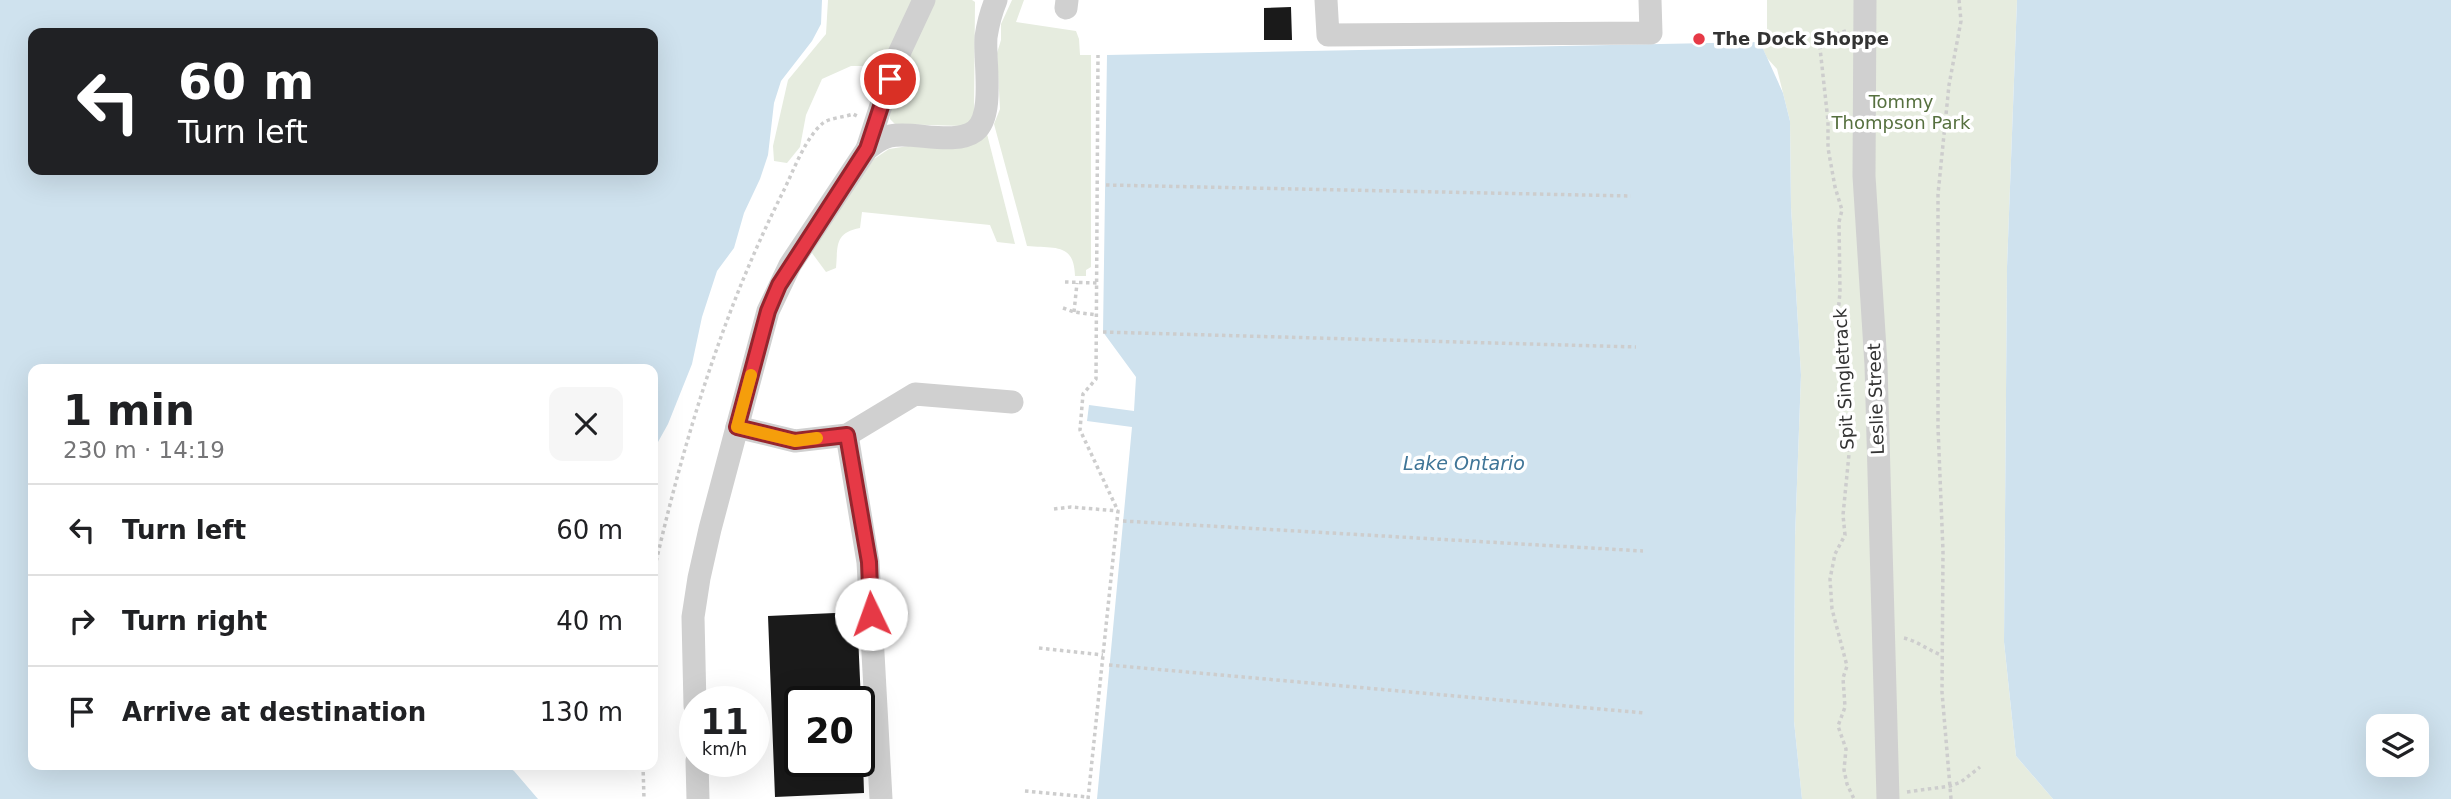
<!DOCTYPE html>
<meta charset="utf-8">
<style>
body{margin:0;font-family:"DejaVu Sans",sans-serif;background:#f6f6f6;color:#202124;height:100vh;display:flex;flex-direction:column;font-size:26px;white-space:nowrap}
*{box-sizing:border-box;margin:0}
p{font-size:23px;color:#757577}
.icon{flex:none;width:38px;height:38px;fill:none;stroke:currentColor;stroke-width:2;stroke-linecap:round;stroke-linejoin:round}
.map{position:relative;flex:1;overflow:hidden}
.side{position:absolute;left:28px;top:364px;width:630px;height:406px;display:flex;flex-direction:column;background:#fff;border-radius:14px;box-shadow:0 7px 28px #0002}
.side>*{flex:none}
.banner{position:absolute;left:28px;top:28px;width:630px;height:147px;border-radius:14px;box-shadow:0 7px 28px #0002;background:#202124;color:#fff;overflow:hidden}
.tools{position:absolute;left:2366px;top:714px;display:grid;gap:14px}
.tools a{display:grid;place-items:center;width:63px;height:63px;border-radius:14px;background:#fff;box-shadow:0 7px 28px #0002;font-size:35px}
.speed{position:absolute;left:679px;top:686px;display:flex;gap:14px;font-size:35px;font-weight:700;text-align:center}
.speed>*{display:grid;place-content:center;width:91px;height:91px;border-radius:50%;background:#fff;box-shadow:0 7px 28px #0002;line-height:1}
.speed small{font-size:18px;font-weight:400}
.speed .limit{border:4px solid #111;border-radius:10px;background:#fff;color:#111}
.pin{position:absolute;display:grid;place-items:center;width:60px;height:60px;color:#fff;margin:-30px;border:4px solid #fff;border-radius:50%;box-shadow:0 2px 7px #0007}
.me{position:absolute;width:77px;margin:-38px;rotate:357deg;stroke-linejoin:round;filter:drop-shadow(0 0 5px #0008)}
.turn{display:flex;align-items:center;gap:24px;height:147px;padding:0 35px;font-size:32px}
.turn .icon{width:91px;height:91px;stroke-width:2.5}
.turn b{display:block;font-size:49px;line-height:60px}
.round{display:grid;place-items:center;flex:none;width:74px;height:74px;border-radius:14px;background:#f6f6f6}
.summary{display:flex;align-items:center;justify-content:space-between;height:119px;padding:0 35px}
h1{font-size:42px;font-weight:700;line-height:52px}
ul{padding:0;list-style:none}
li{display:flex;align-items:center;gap:21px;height:91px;padding:0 35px;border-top:2px solid #e0e0e0}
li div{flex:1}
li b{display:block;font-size:26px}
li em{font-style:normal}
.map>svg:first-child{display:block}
.green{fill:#e6ecdf}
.water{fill:#cfe2ee;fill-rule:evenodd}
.building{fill:#1a1a1a}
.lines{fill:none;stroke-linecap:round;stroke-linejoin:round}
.path{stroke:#cdcdcd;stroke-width:3.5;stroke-dasharray:3.5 3.5;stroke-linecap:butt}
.minor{stroke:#d0d0d0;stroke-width:23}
.route-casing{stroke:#96252e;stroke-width:18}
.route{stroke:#e63946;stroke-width:12}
.slow{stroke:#f59e0b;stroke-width:12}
.poi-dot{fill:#e63946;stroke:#fff;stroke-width:2.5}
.labels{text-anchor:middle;stroke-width:7;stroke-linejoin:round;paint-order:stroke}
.poi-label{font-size:18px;font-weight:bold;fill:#333;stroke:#fff;text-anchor:start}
.park-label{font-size:18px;fill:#56703f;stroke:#fff}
.street-label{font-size:18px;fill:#333;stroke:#fff}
.water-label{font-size:19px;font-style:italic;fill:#3f7597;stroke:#fff}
</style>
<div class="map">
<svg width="2451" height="799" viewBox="0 0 2451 799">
<rect width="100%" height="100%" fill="#fff"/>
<!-- green -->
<g class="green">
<polygon points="828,0 914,0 895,53 880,66 851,66 822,79 806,115 800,147 787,163 774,161 773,146 788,80 826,34"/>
<path d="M935,0H972L975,2L974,114L971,122L963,126L895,124L890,119C890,77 917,36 935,0Z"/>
<path d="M1012,0H1024L1016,22L1076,31L1079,39L1080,55H1091V267L1086,270V276H1075C1074,242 1054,249 1027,246L994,124L1000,109L997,53L1001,40V24Z"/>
<polygon points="1767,0 2017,0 2007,267 2004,642 2016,756 2053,799 1802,799 1794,721 1795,538 1801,375 1791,207 1790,121 1777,69 1767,58 1760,42 1767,42"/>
<path d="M987,134L1015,244L997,242L990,225L862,212L860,228C834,233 838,246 836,268L826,272L812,253L813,246L874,159L889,149Z"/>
</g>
<!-- water -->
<g class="water">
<path d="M0,0H822L821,24L812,41L781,81L774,103L768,155L760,179L744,213L734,248L717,271L702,317L692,364L668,424L653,451V369H33V765H505L514,771L538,799H0ZM33,33H653V170H33Z"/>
<path d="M2017,0H2451V799H2053L2016,756L2004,642L2007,267ZM2378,726H2417V765H2378Z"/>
<polygon points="1760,42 1783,93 1790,121 1791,207 1801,375 1795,538 1794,721 1802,799 1097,799 1132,427 1087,421 1089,405 1134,411 1136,377 1103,332 1107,55"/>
</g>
<!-- building -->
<g class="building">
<polygon points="1291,7 1292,40 1264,40 1264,8"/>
<polygon points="857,612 861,702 800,702 800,761 863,761 864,793 775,797 768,616"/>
</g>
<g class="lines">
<!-- path -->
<g class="path">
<polyline points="1846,31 1819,39 1828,121 1828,148 1835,187 1842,210 1839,222 1840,292 1837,324 1841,345 1841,377 1850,444 1843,515 1845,535 1835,554 1830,579 1832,609 1847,666 1843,678 1845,707 1838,726 1846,749 1844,770 1847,784 1854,799"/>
<polyline points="1106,185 1631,196"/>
<polyline points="1065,282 1097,283"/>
<polyline points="1063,308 1074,312 1097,315"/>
<polyline points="1074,312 1077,283"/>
<polyline points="1103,332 1636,347"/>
<polyline points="1054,509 1071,507 1118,511"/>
<polyline points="1123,521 1643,551"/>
<path d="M653,575C683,443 722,313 783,192C793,172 805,138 823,123C829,118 845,117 853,114L857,116"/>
<path d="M1904,638C1917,641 1928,650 1941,655"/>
<polyline points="1039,648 1103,655"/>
<polyline points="1109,665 1645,713"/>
<polyline points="643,765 644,799"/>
<polyline points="1025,791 1088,797"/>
<polyline points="1907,792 1950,786 1961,782 1980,767"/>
<polyline points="1088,799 1118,511 1080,430 1083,394 1096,379 1098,55"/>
<polyline points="1951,799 1942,692 1943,551 1938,427 1938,194 1949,85 1961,21 1959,0"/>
</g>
<!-- minor -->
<g class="minor">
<polyline points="1326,0 1328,35 1651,33 1650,0"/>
<polyline points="1865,0 1864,176 1876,365 1888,799"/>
<polyline points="1066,8 1067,0"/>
<polyline points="867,149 895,62 924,0"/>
<polyline points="737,427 795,441 847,435 915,394 1012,402"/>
<polyline points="847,435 868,562 881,799"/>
<path d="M695,706L693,617L699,578L710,529L768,311L790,265L867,149C874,144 880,138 890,136C913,131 955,146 975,131C995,115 984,61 986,37C988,24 991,12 996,0"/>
<polyline points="697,761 698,799"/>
</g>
</g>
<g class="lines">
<defs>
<polyline id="route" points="871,614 869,562 847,435 795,441 737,427 768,311 779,285 867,149 890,79"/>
</defs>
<!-- route casing -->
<use href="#route" class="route-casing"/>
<!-- route -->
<use href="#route" class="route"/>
<!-- slow -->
<polyline class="slow" points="751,375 737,427 795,441 817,438"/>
</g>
<!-- markers -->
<circle class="poi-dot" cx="1699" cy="39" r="7"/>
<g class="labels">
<!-- poi labels -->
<g class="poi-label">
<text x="1713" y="45">The Dock Shoppe</text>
</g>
<!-- park labels -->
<g class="park-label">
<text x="1901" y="108">Tommy<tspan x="1901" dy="21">Thompson Park</tspan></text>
</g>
<!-- street labels -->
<g class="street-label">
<text transform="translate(1844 379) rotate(-93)" y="6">Spit Singletrack</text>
<text transform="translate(1876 399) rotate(-92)" y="6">Leslie Street</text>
</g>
<!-- water labels -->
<g class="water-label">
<text x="1464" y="470">Lake Ontario</text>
</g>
</g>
</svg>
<div class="tools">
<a><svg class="icon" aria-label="layers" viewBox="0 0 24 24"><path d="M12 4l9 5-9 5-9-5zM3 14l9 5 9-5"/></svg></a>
</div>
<div class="speed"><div>11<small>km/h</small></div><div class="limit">20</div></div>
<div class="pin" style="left:890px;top:79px;background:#d93025"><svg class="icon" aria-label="arrive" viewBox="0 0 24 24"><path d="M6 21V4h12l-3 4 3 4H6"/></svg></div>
<svg class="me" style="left:871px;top:614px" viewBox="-20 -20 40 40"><circle r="19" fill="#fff"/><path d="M0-13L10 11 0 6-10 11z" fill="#e63946"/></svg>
<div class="banner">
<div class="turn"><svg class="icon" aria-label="left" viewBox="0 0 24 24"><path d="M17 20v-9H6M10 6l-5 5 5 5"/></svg><div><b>60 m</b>Turn left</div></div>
</div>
<section class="side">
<div class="summary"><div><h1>1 min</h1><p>230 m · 14:19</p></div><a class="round"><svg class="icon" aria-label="close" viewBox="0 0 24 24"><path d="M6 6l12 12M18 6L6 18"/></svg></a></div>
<ul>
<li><svg class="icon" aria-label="left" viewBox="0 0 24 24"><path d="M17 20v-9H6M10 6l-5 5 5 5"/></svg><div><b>Turn left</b></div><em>60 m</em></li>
<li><svg class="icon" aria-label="right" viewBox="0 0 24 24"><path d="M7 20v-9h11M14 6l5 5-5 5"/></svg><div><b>Turn right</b></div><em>40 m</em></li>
<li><svg class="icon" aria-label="arrive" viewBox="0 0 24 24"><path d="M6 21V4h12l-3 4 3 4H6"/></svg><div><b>Arrive at destination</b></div><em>130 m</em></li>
</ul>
</section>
</div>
